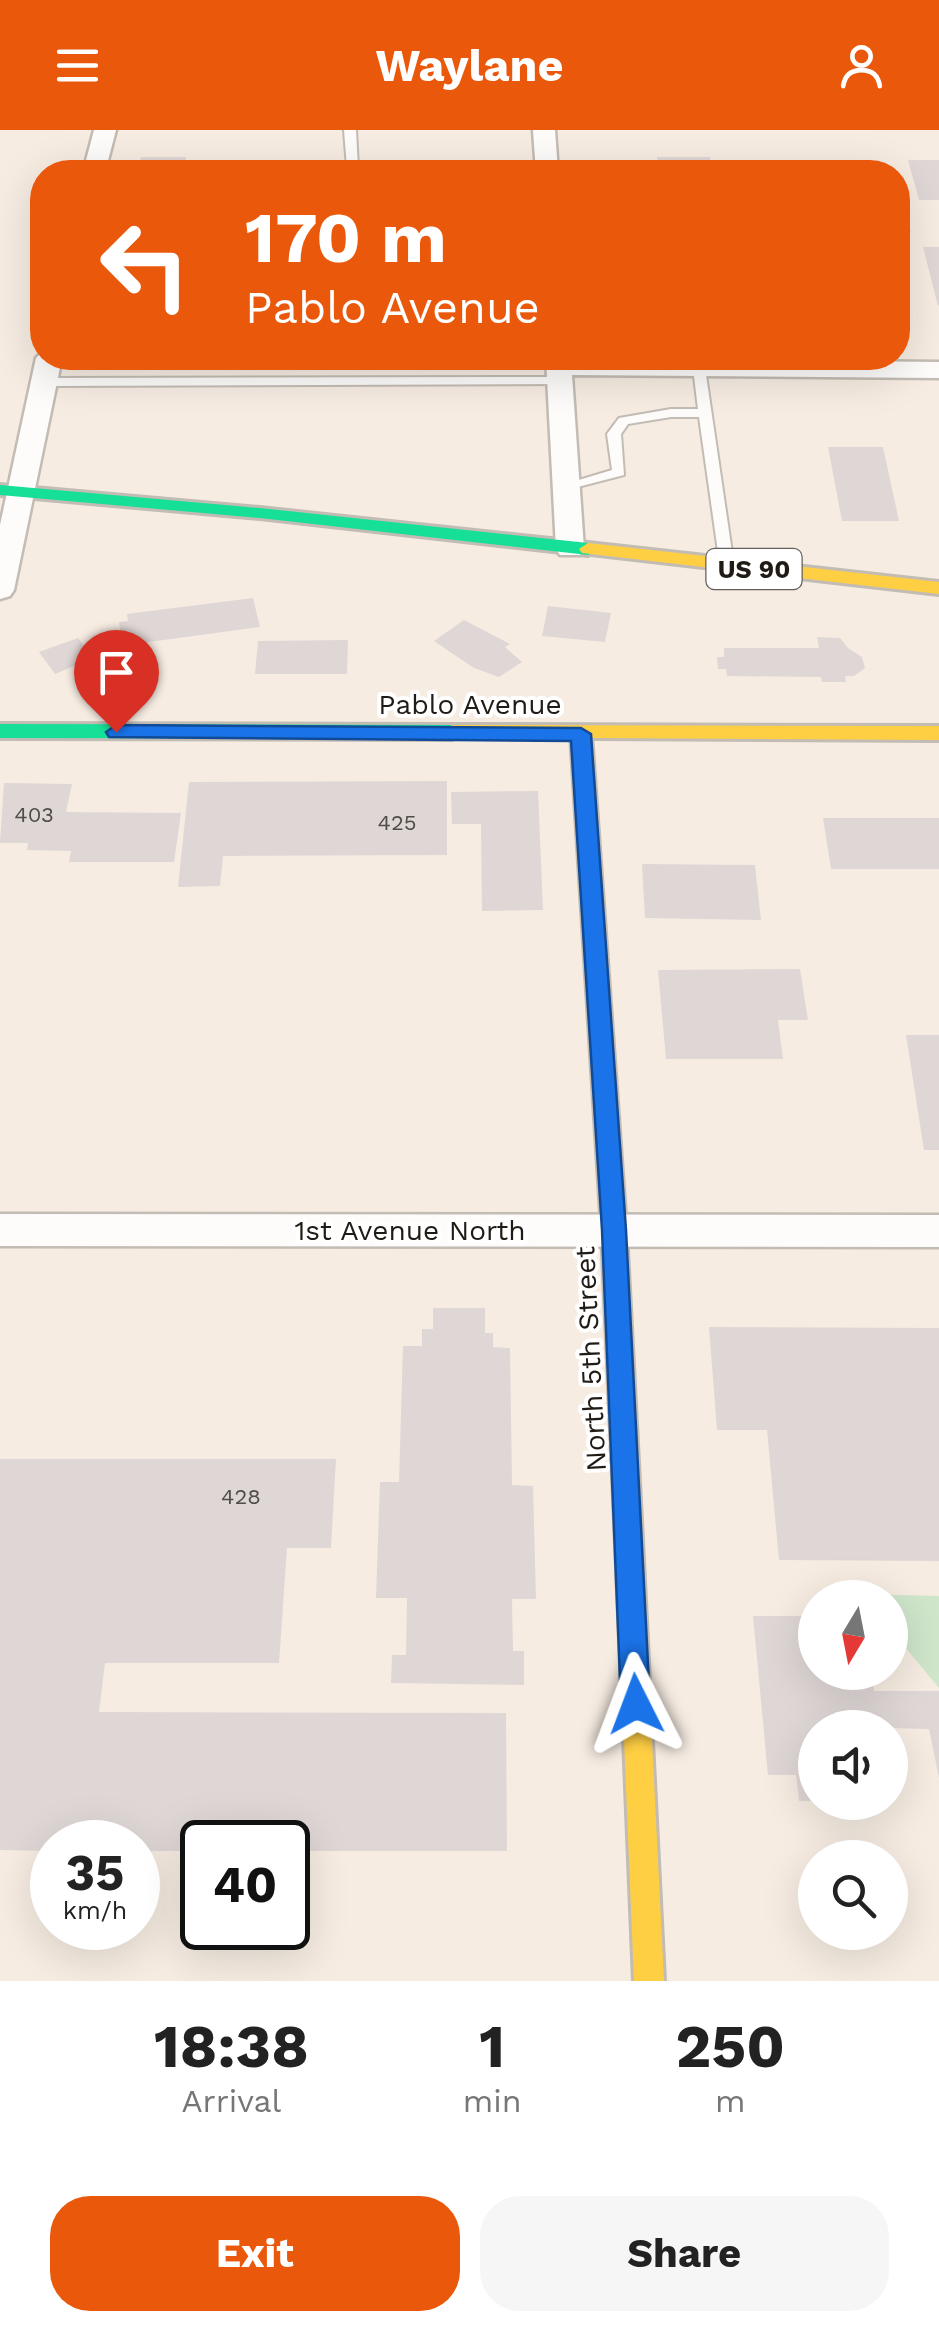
<!DOCTYPE html>
<style>
body{margin:0;font-family:"Work Sans",sans-serif;background:#f6f6f6;color:#222;height:100vh;display:flex;flex-direction:column;font-size:38px;white-space:nowrap}
*{box-sizing:border-box;margin:0}
p{font-size:32px;color:#767676}
.icon{flex:none;width:55px;height:55px;fill:none;stroke:currentColor;stroke-width:2;stroke-linecap:round;stroke-linejoin:round}
.map{position:relative;height:1851px;overflow:hidden}
.sheet{display:flex;flex-direction:column;background:#fff;flex:1}
.sheet>*{flex:none}
.top-card{position:absolute;left:30px;top:30px;width:880px;height:210px;border-radius:40px;box-shadow:0 10px 40px #0002;background:#ea580c;color:#fff;overflow:hidden}
.needle{width:65px;rotate:190deg}
.buttons{position:absolute;left:798px;top:1450px;display:grid;gap:20px}
.buttons a{display:grid;place-items:center;width:110px;height:110px;border-radius:50%;background:#fff;box-shadow:0 10px 40px #0002;font-size:50px}
.speed{position:absolute;left:30px;top:1690px;display:flex;gap:20px;font-size:50px;font-weight:700;text-align:center}
.speed>*{display:grid;place-content:center;width:130px;height:130px;border-radius:50%;background:#fff;box-shadow:0 10px 40px #0002;line-height:1}
.speed small{font-size:25px;font-weight:400}
.speed .limit{border:5px solid #111;border-radius:15px;background:#fff;color:#111}
.pin{position:absolute;display:grid;place-items:center;width:85px;height:85px;color:#fff;margin:-102px -42px;border-radius:50% 50% 50% 0;rotate:-45deg;box-shadow:0 0 10px #0007}
.pin .icon{rotate:45deg}
.me{position:absolute;width:110px;margin:-55px;rotate:357deg;stroke-linejoin:round;filter:drop-shadow(0 0 8px #0008)}
.turn{display:flex;align-items:center;gap:35px;height:210px;padding:0 50px;font-size:45px}
.turn .icon{width:130px;height:130px;stroke-width:2.5}
.turn b{display:block;font-size:70px;line-height:85px}
.eta{display:flex;justify-content:space-evenly;align-items:center;height:170px;text-align:center}
.eta b{font-size:60px;font-weight:700;line-height:70px}
.action{display:flex;gap:20px;margin-top:auto;padding:20px 50px}
.action a{flex:1;height:115px;border-radius:40px;background:#ea580c;color:#fff;font-size:40px;font-weight:700;line-height:115px;text-align:center}
.action a+a{background:#f6f6f6;color:#222}
header{display:flex;justify-content:space-between;align-items:center;height:130px;padding:0 50px;background:#ea580c;color:#fff;font-size:45px;font-weight:700}
.map>svg:first-child{display:block}
.green{fill:#cfe6cb}
.building{fill:#dfd7d5}
.lines{fill:none;stroke-linecap:round;stroke-linejoin:round}
.lane-casing{stroke:#c3bcb4;stroke-width:4}
.street-casing{stroke:#c3bcb4;stroke-width:5}
.fast-casing{stroke:#c3bcb4;stroke-width:6}
.slow-casing{stroke:#c3bcb4;stroke-width:6}
.lane{fill:#fefcfb;fill-rule:evenodd}
.street{fill:#fefcfb;fill-rule:evenodd}
.fast{fill:#16e098;fill-rule:evenodd}
.slow{fill:#ffcf43;fill-rule:evenodd}
.route{fill:#1a73e8;stroke:#114b97;stroke-width:2.5}
.labels{text-anchor:middle;stroke-width:8;stroke-linejoin:round;paint-order:stroke}
.number-label{font-size:22px;fill:#524c47}
.shield{fill:#fff;stroke:#645f5b;stroke-width:2.5}
.shield-label{font-size:25px;font-weight:bold;fill:#211b15}
.street-label{font-size:28px;fill:#211b15;stroke:#fff}
</style>
<header><svg class="icon" aria-label="menu" viewBox="0 0 24 24"><path d="M4 6h16M4 12h16M4 18h16"/></svg>Waylane<svg class="icon" aria-label="person" viewBox="0 0 24 24"><circle cx="12" cy="8" r="4"/><path d="M4 21q1-7 8-7t8 7"/></svg></header>
<div class="map">
<svg width="939" height="1851" viewBox="0 0 939 1851">
<rect width="100%" height="100%" fill="#f6ece2"/>
<!-- green -->
<polygon class="green" points="861,1464 939,1466 939,1558 890,1499 890,1468 864,1467"/>
<!-- building -->
<g class="building">
<polygon points="141,27 186,27 183,42 138,42"/>
<polygon points="657,27 710,27 711,42 659,42"/>
<polygon points="908,30 939,30 939,70 919,70"/>
<polygon points="898,66 901,66 911,102 898,102"/>
<polygon points="923,117 939,117 939,175 938,176"/>
<polygon points="105,228 302,228 301,237 103,238"/>
<polygon points="828,317 883,317 899,391 842,391"/>
<polygon points="253,468 260,497 134,514 132,507 121,508 119,492 128,491 127,484"/>
<polygon points="548,476 611,483 605,512 542,506"/>
<polygon points="464,490 510,514 505,517 522,532 499,547 474,538 434,511"/>
<polygon points="817,507 840,508 848,518 862,527 865,538 854,546 845,546 846,552 822,552 821,547 727,546 726,539 718,539 717,527 724,527 724,518 819,518"/>
<polygon points="78,508 94,528 55,544 39,522"/>
<polygon points="348,510 347,544 255,544 258,511"/>
<polygon points="447,651 447,725 223,726 220,756 178,757 189,652"/>
<polygon points="4,653 72,654 66,682 181,683 174,732 69,732 71,721 27,720 28,713 0,713"/>
<polygon points="538,661 543,780 482,781 481,694 452,694 451,662"/>
<polygon points="823,688 939,688 939,739 831,739"/>
<polygon points="642,734 755,735 761,790 645,788"/>
<polygon points="800,839 808,890 778,890 783,929 666,929 658,840"/>
<polygon points="906,905 939,905 939,1020 924,1020"/>
<polygon points="433,1178 485,1178 485,1203 493,1203 493,1217 510,1218 512,1355 533,1356 536,1469 512,1469 513,1521 524,1521 524,1555 391,1553 392,1525 406,1525 407,1468 376,1468 380,1352 399,1352 403,1216 422,1216 422,1199 433,1199"/>
<polygon points="709,1197 939,1198 939,1431 779,1430 767,1300 717,1300"/>
<polygon points="0,1329 336,1329 331,1418 287,1418 279,1533 105,1533 99,1582 506,1583 507,1721 288,1721 288,1712 202,1712 202,1721 138,1721 138,1712 52,1712 52,1721 0,1720"/>
<polygon points="753,1486 815,1486 815,1542 872,1542 874,1561 939,1561 939,1648 929,1599 890,1598 815,1598 815,1671 799,1671 796,1645 768,1645"/>
</g>
<g class="lines">
<defs>
<g id="lane">
<polygon points="344,0 356,0 358,38 373,40 374,42 307,42 307,38 311,37 347,38"/>
<polygon points="699,234 705,238 734,436 727,440 720,436 699,287 671,287 628,294 621,304 624,345 566,360 559,356 612,340 607,304 619,288 671,279 698,279 693,238"/>
<polygon points="559,247 564,248 564,254 44,256 38,252 44,248"/>
</g>
<g id="street">
<polygon points="94,0 116,0 105,42 83,42"/>
<polygon points="533,0 555,0 558,42 536,42"/>
<polygon points="42,222 42,228 62,228 14,460 10,466 0,469 0,395 36,228"/>
<polygon points="546,228 939,232 939,248 572,245 584,419 580,425 560,425 556,419"/>
<polygon points="0,1084 939,1085 939,1117 0,1116"/>
</g>
<g id="fast">
<polygon points="0,355 260,378 588,413 597,419 588,425 260,388 0,365"/>
<polygon points="0,594 452,595 462,602 452,609 0,608"/>
<polygon points="581,597 591,604 626,1100 641,1391 637,1400 628,1403 619,1400 615,1391 602,1100 571,604"/>
</g>
<g id="slow">
<polygon points="588,413 939,452 939,464 582,423 579,419"/>
<polygon points="452,595 939,596 939,610 445,607 442,602"/>
<polygon points="628,1379 637,1382 641,1391 664,1851 634,1851 615,1391 619,1382"/>
</g>
</defs>
<!-- lane casing -->
<use href="#lane" class="lane-casing"/>
<!-- street casing -->
<use href="#street" class="street-casing"/>
<!-- fast casing -->
<use href="#fast" class="fast-casing"/>
<!-- slow casing -->
<use href="#slow" class="slow-casing"/>
<!-- lane -->
<use href="#lane" class="lane"/>
<!-- street -->
<use href="#street" class="street"/>
<!-- fast -->
<use href="#fast" class="fast"/>
<!-- slow -->
<use href="#slow" class="slow"/>
</g>
<!-- route -->
<polygon class="route" points="116,595 581,598 591,604 626,1100 650,1574 646,1584 636,1588 626,1584 621,1574 602,1100 571,611 109,607 106,602"/>
<g class="labels">
<!-- number labels -->
<g class="number-label">
<text x="34" y="692">403</text>
<text x="397" y="700">425</text>
<text x="241" y="1374">428</text>
</g>
<!-- shield labels -->
<rect class="shield" x="706.5" y="419" width="95" height="40" rx="8"/>
<g class="shield-label">
<text x="754" y="448">US 90</text>
</g>
<!-- street labels -->
<g class="street-label">
<text x="470" y="584">Pablo Avenue</text>
<text x="410" y="1110">1st Avenue North</text>
<text transform="translate(590 1229) rotate(-93)" y="10">North 5th Street</text>
</g>
</g>
</svg>
<div class="buttons">
<a><svg class="needle" viewBox="-14 -14 28 28"><path d="M0-13l5 13h-10z" fill="#e53935"/><path d="M0 13l5-13h-10z" fill="#767676"/></svg></a>
<a><svg class="icon" aria-label="sound" viewBox="0 0 24 24"><path d="M4 9h4l5-4v14l-5-4H4zM17 9q2 3 0 6"/></svg></a>
<a><svg class="icon" aria-label="search" viewBox="0 0 24 24"><circle cx="10" cy="10" r="6"/><path d="M15 15l6 6"/></svg></a>
</div>
<div class="speed"><div>35<small>km/h</small></div><div class="limit">40</div></div>
<div class="pin" style="left:116px;top:602px;background:#d93025"><svg class="icon" aria-label="arrive" viewBox="0 0 24 24"><path d="M6 21V4h12l-3 4 3 4H6"/></svg></div>
<svg class="me" style="left:636px;top:1574px" viewBox="-20 -20 40 40"><path d="M0-17L14 15 0 8-14 15z" fill="#1a73e8" stroke="#fff" stroke-width="4"/></svg>
<div class="top-card">
<div class="turn"><svg class="icon" aria-label="left" viewBox="0 0 24 24"><path d="M17 20v-9H6M10 6l-5 5 5 5"/></svg><div><b>170 m</b>Pablo Avenue</div></div>
</div>
</div>
<section class="sheet">
<div class="eta">
<div><b>18:38</b><p>Arrival</p></div>
<div><b>1</b><p>min</p></div>
<div><b>250</b><p>m</p></div>
</div>
<div class="action"><a>Exit</a><a>Share</a></div>
</section>
